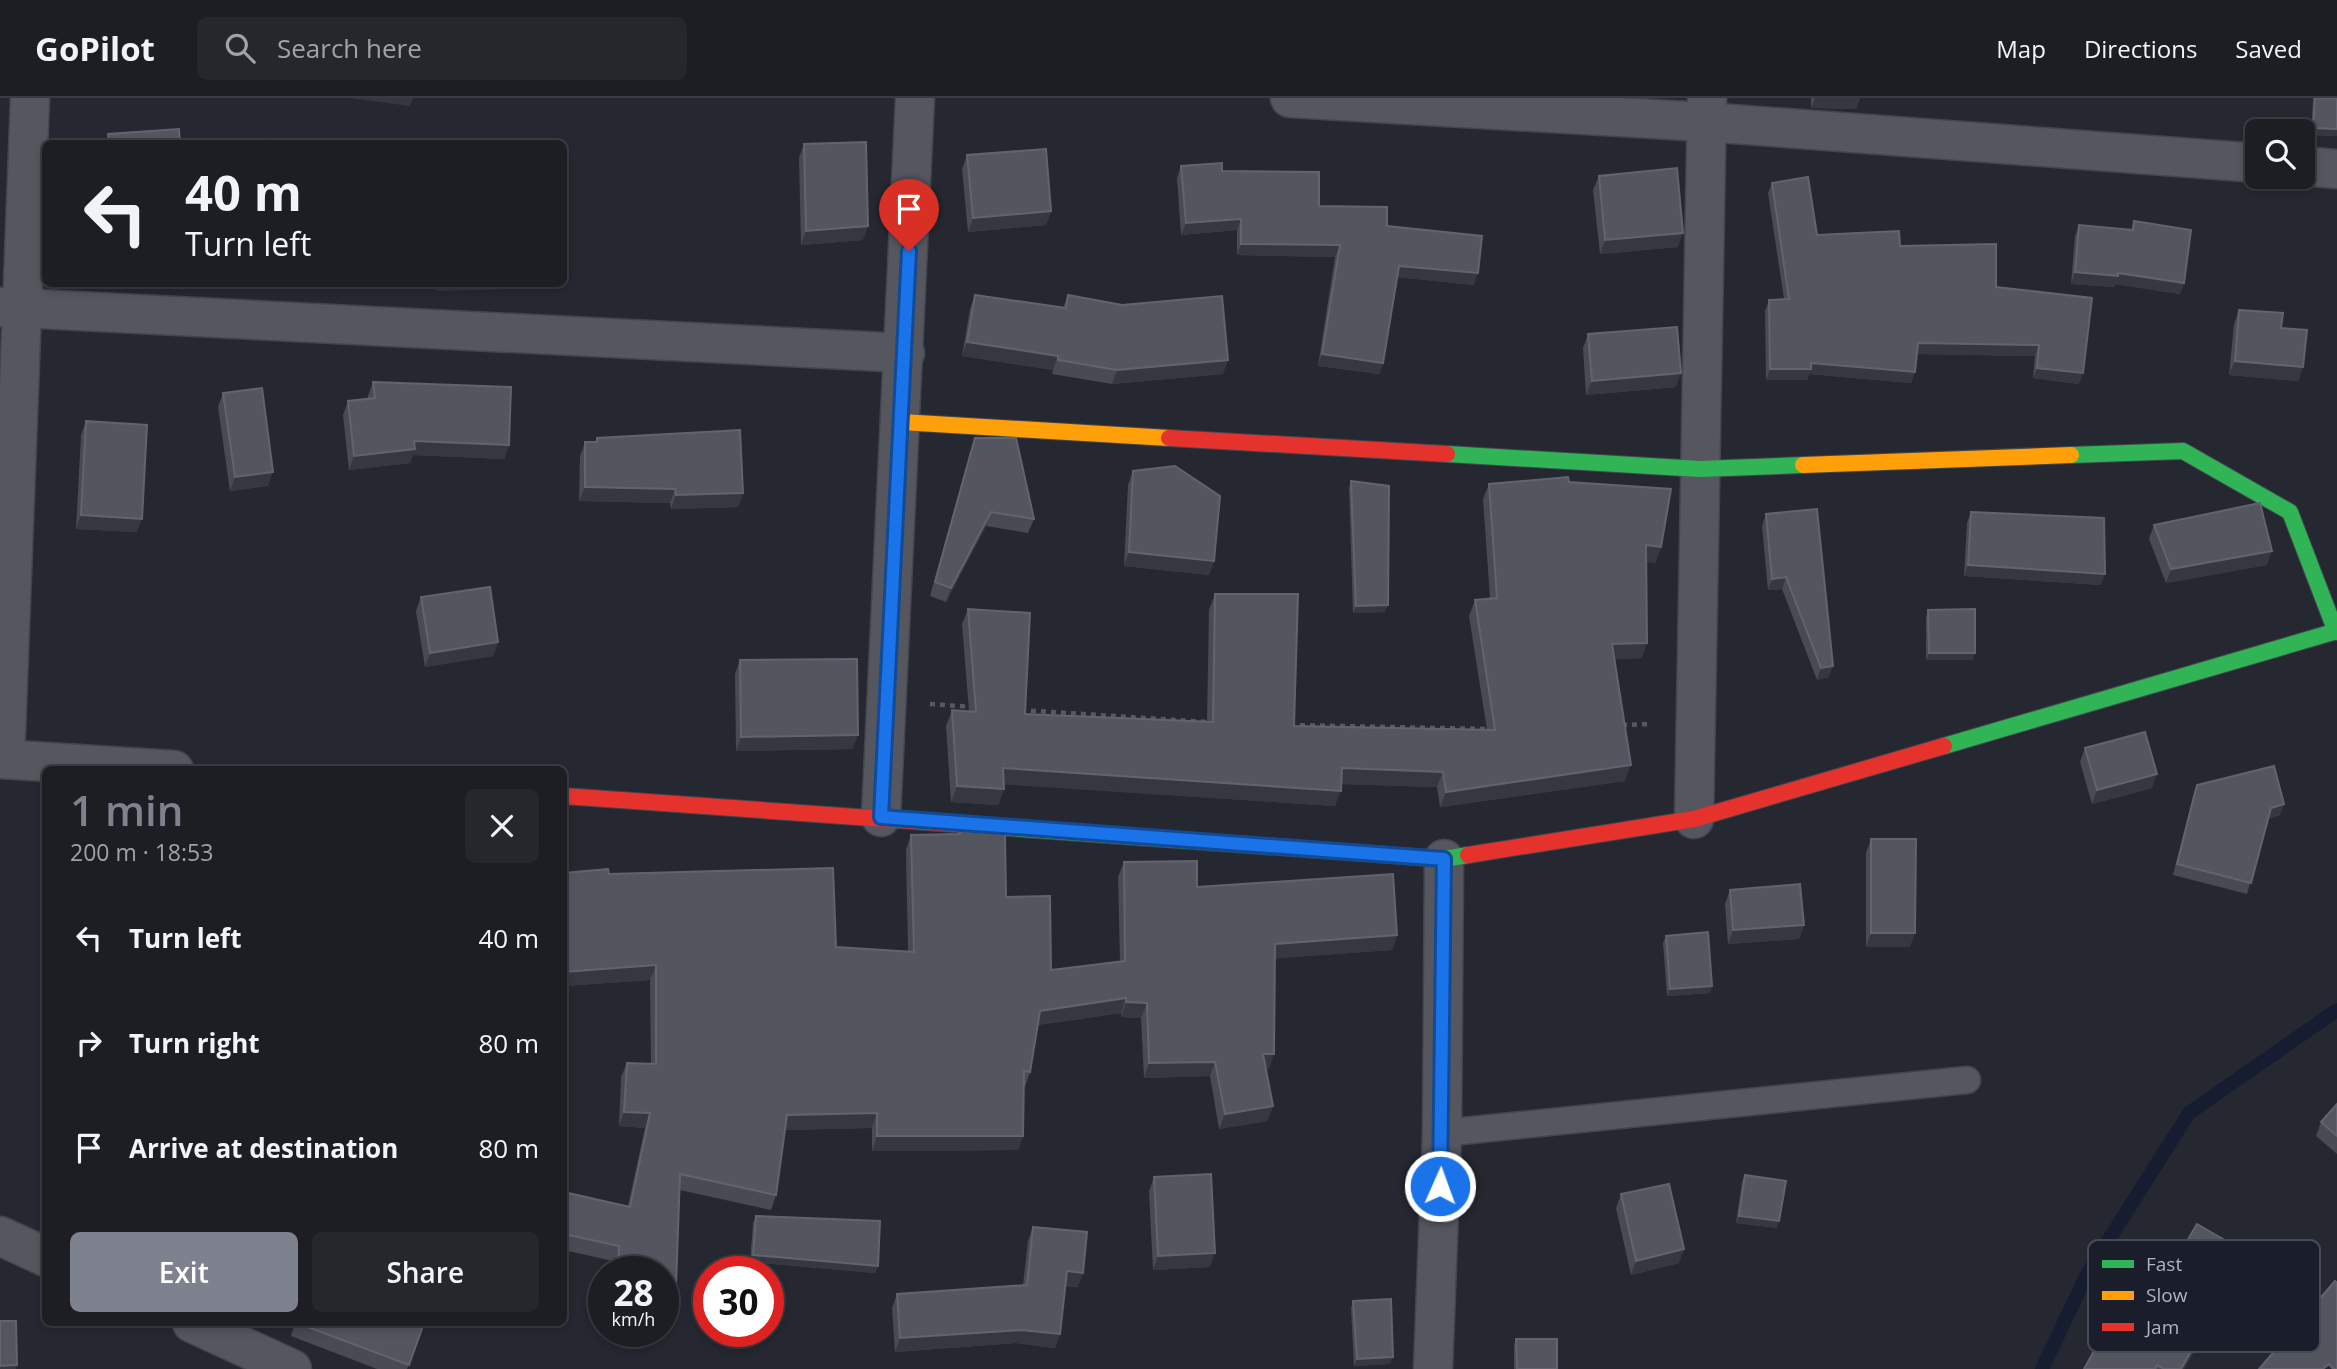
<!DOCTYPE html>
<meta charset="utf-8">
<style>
body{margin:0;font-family:"Open Sans",sans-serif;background:#25272c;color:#f1f3f6;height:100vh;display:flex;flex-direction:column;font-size:26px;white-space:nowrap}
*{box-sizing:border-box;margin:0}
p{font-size:23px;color:#a0a2a6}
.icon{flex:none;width:38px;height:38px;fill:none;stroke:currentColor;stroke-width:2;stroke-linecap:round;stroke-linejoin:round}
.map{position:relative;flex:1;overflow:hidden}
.side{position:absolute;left:42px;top:668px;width:525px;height:560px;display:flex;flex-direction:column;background:#1c1e24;border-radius:10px;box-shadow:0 4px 10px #0003,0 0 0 2px #3a3c41}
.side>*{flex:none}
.guide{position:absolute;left:42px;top:42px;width:525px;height:147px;border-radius:10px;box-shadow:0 4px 10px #0003,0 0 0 2px #3a3c41;background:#1c1e24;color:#f1f3f6;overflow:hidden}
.fabs{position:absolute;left:2245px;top:21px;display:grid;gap:14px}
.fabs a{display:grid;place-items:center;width:70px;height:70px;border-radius:10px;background:#1c1e24;box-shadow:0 4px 10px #0003,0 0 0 2px #3a3c41;font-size:35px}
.speed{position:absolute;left:588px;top:1158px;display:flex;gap:14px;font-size:35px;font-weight:700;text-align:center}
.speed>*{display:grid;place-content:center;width:91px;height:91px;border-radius:50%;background:#1c1e24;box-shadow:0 4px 10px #0003,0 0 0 2px #3a3c41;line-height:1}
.speed small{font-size:18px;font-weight:400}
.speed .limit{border:10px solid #d22;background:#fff;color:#111}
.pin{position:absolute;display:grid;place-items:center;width:60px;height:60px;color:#fff;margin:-72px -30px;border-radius:50% 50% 50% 0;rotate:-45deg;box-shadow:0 0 7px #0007}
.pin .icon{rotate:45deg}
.me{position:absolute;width:77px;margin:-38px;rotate:2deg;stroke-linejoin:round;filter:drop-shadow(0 0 5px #0008)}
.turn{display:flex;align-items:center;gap:24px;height:147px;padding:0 28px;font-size:32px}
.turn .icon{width:91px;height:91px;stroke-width:2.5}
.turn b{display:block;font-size:49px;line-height:60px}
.round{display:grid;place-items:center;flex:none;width:74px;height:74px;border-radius:10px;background:#25272c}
.summary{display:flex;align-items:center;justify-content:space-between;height:119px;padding:0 28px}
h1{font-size:42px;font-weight:600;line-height:52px;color:#7e828f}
.cta{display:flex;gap:14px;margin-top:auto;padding:14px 28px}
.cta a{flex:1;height:80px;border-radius:10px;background:#7e828f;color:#fff;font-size:28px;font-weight:600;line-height:80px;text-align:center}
.cta a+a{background:#25272c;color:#f1f3f6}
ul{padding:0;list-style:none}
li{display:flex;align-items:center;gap:21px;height:105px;padding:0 28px}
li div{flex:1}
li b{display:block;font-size:26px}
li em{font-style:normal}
header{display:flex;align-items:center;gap:42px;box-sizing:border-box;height:98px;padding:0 35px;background:#1c1e24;border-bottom:2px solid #3a3c41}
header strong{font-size:33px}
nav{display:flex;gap:38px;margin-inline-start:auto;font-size:24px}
.search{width:490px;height:63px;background:#25272c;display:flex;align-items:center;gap:18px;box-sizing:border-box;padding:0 24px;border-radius:10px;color:#a0a2a6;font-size:26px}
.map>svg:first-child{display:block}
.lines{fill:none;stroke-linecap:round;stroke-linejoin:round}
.stream{stroke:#171d31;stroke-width:14}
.lane-casing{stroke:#42454d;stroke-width:29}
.street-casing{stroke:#42454d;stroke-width:41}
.fast-casing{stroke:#42454d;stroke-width:18}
.slow-casing{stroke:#42454d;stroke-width:18}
.jam-casing{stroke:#42454d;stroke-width:18}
.path{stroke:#565a60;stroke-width:4.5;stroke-dasharray:5 5;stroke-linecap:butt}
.lane{stroke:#55565e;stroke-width:26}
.street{stroke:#55565e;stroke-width:38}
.fast{stroke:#30b455;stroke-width:16}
.slow{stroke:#ff9f0a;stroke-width:16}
.jam{stroke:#e5322d;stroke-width:16}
.wall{fill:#484b53}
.shaded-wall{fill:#353840}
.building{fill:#53565f;stroke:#61646f;stroke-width:2}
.route-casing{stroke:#114b97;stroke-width:18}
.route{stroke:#1a73e8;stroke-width:12}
.key{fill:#1a1e2a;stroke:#464a58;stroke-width:2}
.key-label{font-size:19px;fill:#aeb2c2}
</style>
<header>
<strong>GoPilot</strong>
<div class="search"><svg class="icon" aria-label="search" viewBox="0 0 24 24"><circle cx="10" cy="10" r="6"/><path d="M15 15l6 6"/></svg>Search here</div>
<nav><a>Map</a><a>Directions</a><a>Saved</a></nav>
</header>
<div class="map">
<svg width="2337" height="1271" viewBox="0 0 2337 1271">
<rect width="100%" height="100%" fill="#252830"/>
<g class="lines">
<!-- stream -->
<polyline class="stream" points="2042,1271 2087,1176 2189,1015 2337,912"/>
<defs>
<polyline id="lane" points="1442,1035 1967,982"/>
<g id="street">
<polyline points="1290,0 1705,24 2258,65"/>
<polyline points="2303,68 2337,71"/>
<polyline points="0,209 905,255"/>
<polyline points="0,661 174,672"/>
<polyline points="5,661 30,0"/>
<polyline points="881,719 915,0"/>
<polyline points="1694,721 1707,0"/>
<polyline points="0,1138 46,1159"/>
<polyline points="192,1225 292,1271"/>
<polyline points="1433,1271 1442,1035 1444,761"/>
</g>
<g id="fast">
<polyline points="1447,356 1700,371 1803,367"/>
<polyline points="2071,357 2183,353 2290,414 2336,534"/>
<polyline points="1944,648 2337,533"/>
<polyline points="997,729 1444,761 1468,757"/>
</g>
<g id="slow">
<polyline points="901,324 1169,340"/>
<polyline points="1803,367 2071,357"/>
</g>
<g id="jam">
<polyline points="1169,340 1447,356"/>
<polyline points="564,698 997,729"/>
<polyline points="1468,757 1694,721 1944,648"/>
</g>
</defs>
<!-- lane casing -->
<use href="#lane" class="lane-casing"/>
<!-- street casing -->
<use href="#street" class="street-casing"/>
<!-- fast casing -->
<use href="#fast" class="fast-casing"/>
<!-- slow casing -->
<use href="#slow" class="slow-casing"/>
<!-- jam casing -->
<use href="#jam" class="jam-casing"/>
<!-- path -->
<g class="path">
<polyline points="930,606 973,609"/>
<polyline points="1021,612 1207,624"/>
<polyline points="1290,627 1491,631"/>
<polyline points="1622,627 1652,626"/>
</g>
<!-- lane -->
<use href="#lane" class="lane"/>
<!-- street -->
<use href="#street" class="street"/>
<!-- fast -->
<use href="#fast" class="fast"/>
<!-- slow -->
<use href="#slow" class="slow"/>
<!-- jam -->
<use href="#jam" class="jam"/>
</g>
<!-- wall -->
<g class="wall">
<polygon points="1811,0 1860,0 1856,11 1811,10"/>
<polygon points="2313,0 2337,0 2337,38 2311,37"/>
<polygon points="804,46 863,142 801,147 799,60"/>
<polygon points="967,57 1051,113 1046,127 968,134 962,71"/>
<polygon points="1181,68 1222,73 1319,108 1387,128 1474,187 1397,179 1383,265 1379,276 1318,268 1335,159 1237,157 1237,132 1181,137 1177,80"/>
<polygon points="1599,78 1678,149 1600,156 1593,92"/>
<polygon points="1772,85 1817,137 1900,148 1996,189 2079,286 2033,280 2035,258 1917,256 1915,274 1911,285 1809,276 1807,282 1766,282 1765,213 1769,202 1784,201 1768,95"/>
<polygon points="2134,123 2184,185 2180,196 2115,186 2114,189 2071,186 2075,138 2079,127 2131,132"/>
<polygon points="975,197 1063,210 1068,197 1223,276 1112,286 1052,276 1053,272 962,258 970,211"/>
<polygon points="2239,212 2281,230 2303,269 2298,283 2229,277 2234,226"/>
<polygon points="1588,236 1676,289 1586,297 1583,250"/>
<polygon points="373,284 509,347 504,361 413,357 410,365 349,372 343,317 348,303 368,301 368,298"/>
<polygon points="223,295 268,388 230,393 218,309"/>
<polygon points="86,323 137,434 76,431 81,337"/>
<polygon points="597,340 743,395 738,409 671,411 670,405 579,403 580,358 585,344 595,344"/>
<polygon points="975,340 1034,421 1028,435 986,428 946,504 930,498 970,354"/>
<polygon points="1133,373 1214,463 1209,477 1124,468 1128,387"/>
<polygon points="1351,383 1385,514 1353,515 1349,390"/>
<polygon points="1569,384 1661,449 1655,465 1646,463 1642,560 1615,561 1625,683 1440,709 1437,689 1341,686 1335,708 1004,686 1004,691 998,707 951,704 946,628 952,612 969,613 962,526 968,511 1025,616 1207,624 1209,512 1215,496 1294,628 1487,632 1469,518 1475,502 1490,500 1483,401 1489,386"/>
<polygon points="1971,414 2101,487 1964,478 1967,425"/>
<polygon points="1766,416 1829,579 1817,582 1782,491 1768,492 1762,428"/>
<polygon points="2154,427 2267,467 2166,485 2149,441"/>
<polygon points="421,499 498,544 493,558 425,569 416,513"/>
<polygon points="1928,512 1975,555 1972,562 1926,562 1926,519"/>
<polygon points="740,562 853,651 736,653 735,576"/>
<polygon points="2085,650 2152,690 2092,706 2080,664"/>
<polygon points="2197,687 2280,717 2268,721 2247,796 2173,777 2193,698"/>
<polygon points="959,733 1006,799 1051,872 1120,863 1118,779 1124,764 1197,789 1397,837 1392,852 1275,860 1269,971 1266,971 1273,1008 1267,1023 1219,1031 1210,978 1144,980 1141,920 1121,919 1121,915 1037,927 1030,974 1025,989 1024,989 1023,1038 1018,1052 872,1053 872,1030 785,1032 776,1097 771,1112 680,1092 670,1203 663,1203 663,1174 613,1174 613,1163 564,1152 564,1094 628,1108 645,1030 619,1028 621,979 627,965 651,966 650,882 564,888 564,775 609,776 836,849 908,854 906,752 911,737 958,736"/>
<polygon points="1871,741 1910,849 1866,849 1866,755"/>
<polygon points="1730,792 1804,827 1799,841 1728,846 1725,806"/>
<polygon points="1666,838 1710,895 1667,898 1663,845"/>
<polygon points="2337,1006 2337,1056 2316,1038 2321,1024"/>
<polygon points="1745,1077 1777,1130 1736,1125 1742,1084"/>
<polygon points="1154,1079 1210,1169 1153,1172 1149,1093"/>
<polygon points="1621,1096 1679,1165 1631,1177 1616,1110"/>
<polygon points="756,1118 878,1168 875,1175 750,1164 753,1125"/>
<polygon points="1033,1129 1078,1189 1065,1188 1060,1236 1055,1250 1016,1245 895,1254 892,1210 897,1196 1023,1187 1028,1143"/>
<polygon points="2249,1173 2215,1231 2210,1225 2184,1271 2084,1271 2147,1211"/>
<polygon points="1353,1203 1390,1266 1354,1268 1351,1210"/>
<polygon points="295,1225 424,1225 407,1271 377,1271 291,1238"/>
<polygon points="1516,1241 1557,1271 1514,1271 1514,1248"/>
</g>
<!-- shaded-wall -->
<g class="shaded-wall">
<polygon points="350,0 413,0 410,8"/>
<polygon points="1815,0 1860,0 1856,11 1811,10"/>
<polygon points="2313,30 2337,31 2337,38 2311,37"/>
<polygon points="1051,113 1046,127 968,134 973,120"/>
<polygon points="1241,121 1237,132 1181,137 1186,125"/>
<polygon points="868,128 863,142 801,147 806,133"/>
<polygon points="1683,135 1678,149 1600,156 1605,142"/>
<polygon points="1241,146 1340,147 1335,159 1237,157"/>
<polygon points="1399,168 1478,175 1474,187 1395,179"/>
<polygon points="2075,174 2118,175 2184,185 2180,196 2115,186 2114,189 2071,186"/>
<polygon points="439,186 519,186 517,191 436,193"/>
<polygon points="967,244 1058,258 1053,272 962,258"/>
<polygon points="1918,245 2039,247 2035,258 1914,256"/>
<polygon points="1322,256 1383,265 1379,276 1318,268"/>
<polygon points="1228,262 1223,276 1112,286 1117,272"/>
<polygon points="2235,263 2303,269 2298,283 2229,277"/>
<polygon points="1811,265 1915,274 1911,285 1809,276 1807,282 1766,282 1770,271"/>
<polygon points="2037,270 2083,275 2079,286 2033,280"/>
<polygon points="1681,275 1676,289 1586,297 1592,283"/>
<polygon points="414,343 509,347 504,361 413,357 410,365 349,372 354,358"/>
<polygon points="273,374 268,388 230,393 235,379"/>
<polygon points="585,389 675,391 670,405 579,403"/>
<polygon points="743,395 738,409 671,411 676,397"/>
<polygon points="991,414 986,428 946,504 951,490"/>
<polygon points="81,417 142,421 137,434 76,431"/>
<polygon points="1646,447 1661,449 1655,465 1640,463"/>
<polygon points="2272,453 2267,467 2166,485 2171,471"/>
<polygon points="1129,454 1214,463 1209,477 1124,468"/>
<polygon points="1968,467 2105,476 2101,487 1964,478"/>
<polygon points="1786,479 1782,491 1768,492 1772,481"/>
<polygon points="1388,507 1385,514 1353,515 1356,508"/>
<polygon points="498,544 493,558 425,569 430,555"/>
<polygon points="1647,545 1642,560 1607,561 1612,546"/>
<polygon points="1929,555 1975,555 1972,562 1926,562"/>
<polygon points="1833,568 1829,579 1817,582 1821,570"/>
<polygon points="858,637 853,651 736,653 741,639"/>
<polygon points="1631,667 1625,683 1440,709 1446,694"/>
<polygon points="1003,670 1341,693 1335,708 997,686"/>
<polygon points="1342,670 1443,674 1437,689 1337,686"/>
<polygon points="2157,676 2152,690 2092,706 2097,692"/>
<polygon points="957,688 1004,691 998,707 951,704"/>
<polygon points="2284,706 2280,717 2267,721 2271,710"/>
<polygon points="1804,827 1799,841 1728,846 1733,832"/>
<polygon points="1871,835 1915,835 1910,849 1866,849"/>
<polygon points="1397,837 1392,852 1270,861 1275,846"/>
<polygon points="656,867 650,882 564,888 564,874"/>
<polygon points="1712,888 1710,895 1667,898 1670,891"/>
<polygon points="1126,900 1121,915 1034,927 1040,913"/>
<polygon points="1126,904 1147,905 1141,920 1121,919"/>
<polygon points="1263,956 1274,956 1269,971 1258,971"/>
<polygon points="1215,964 1210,978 1144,980 1149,965"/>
<polygon points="1273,1008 1267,1023 1219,1031 1225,1016"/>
<polygon points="624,1014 650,1015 645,1030 619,1028"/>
<polygon points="877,1015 872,1030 782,1032 787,1017"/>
<polygon points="877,1038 1023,1038 1018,1052 872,1053"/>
<polygon points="1739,1118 1779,1123 1777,1130 1736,1125"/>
<polygon points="1684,1151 1679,1165 1631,1177 1636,1163"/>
<polygon points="1215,1155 1210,1169 1153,1172 1158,1158"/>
<polygon points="753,1157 878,1168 875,1175 750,1164"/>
<polygon points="2254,1159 2249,1173 2215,1231 2220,1217"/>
<polygon points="1067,1173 1083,1175 1078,1189 1062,1187"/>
<polygon points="663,1188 676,1188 670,1203 663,1203"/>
<polygon points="2215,1211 2210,1225 2184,1271 2181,1271"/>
<polygon points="1021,1232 1060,1236 1055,1250 1016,1245 895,1254 900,1240"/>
<polygon points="1393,1259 1390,1266 1354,1268 1357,1261"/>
<polygon points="17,1267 16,1271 0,1271 0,1268"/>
</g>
<!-- building -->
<g class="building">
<polygon points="2315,0 2337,0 2337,31 2313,30"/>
<polygon points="179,31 180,46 109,46 108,36"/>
<polygon points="267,41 267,46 225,46"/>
<polygon points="866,44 868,128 806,133 804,46"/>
<polygon points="1046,51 1051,113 973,120 967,57"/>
<polygon points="1222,65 1222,73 1319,74 1319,108 1387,109 1387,128 1482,138 1478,175 1399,168 1383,265 1322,256 1340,147 1241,146 1241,121 1186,125 1181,68"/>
<polygon points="1677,70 1683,135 1605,142 1599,78"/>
<polygon points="1808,79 1817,137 1899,133 1900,148 1996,146 1996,189 2092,200 2083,275 2037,270 2039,247 1918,245 1915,274 1811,265 1811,271 1770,271 1769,202 1789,201 1772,85"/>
<polygon points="2134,123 2191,132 2184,185 2118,175 2118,178 2075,174 2079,127 2133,132"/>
<polygon points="975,197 1066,210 1068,197 1122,207 1222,198 1228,262 1117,272 1058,262 1058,258 967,244"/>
<polygon points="2239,212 2283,215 2281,230 2307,232 2303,269 2235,263"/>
<polygon points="1677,229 1681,275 1592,283 1588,236"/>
<polygon points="373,284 511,289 509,347 414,343 415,351 354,358 348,303 375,300"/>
<polygon points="262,290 273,374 235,379 223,295"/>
<polygon points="86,323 147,327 142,421 81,417"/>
<polygon points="740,332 743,395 676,397 675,391 585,389 585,344 597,344 597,340"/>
<polygon points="975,340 1016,340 1034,421 991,414 951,490 935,484"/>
<polygon points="1175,368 1220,398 1214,463 1129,454 1133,373"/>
<polygon points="1568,379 1569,384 1671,391 1661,449 1646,447 1647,545 1612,546 1631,667 1446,694 1443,674 1342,670 1341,693 1003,670 1004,691 957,688 952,612 976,614 968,511 1030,515 1025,616 1213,624 1215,496 1298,496 1294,628 1495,632 1475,502 1497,500 1489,386"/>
<polygon points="1351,383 1389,388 1388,507 1356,508"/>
<polygon points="2260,405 2272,453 2171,471 2154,427"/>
<polygon points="1817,411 1833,568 1821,570 1786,479 1772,481 1766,416"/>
<polygon points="1971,414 2104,420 2105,476 1968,467"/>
<polygon points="490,489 498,544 430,555 421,499"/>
<polygon points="1975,511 1975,555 1929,555 1928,512"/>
<polygon points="857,561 858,637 741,639 740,562"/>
<polygon points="2145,634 2157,676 2097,692 2085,650"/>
<polygon points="2274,668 2284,706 2271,710 2251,785 2177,766 2197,687"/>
<polygon points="959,733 1005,736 1006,799 1050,798 1051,872 1125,863 1124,764 1197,763 1197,789 1393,776 1397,837 1275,846 1274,956 1263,956 1273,1008 1225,1016 1215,964 1149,965 1147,905 1126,904 1126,900 1040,913 1030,974 1024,973 1023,1038 877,1038 877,1015 787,1017 776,1097 680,1076 676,1188 663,1188 663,1174 618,1174 619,1148 564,1136 564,1094 630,1109 650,1015 624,1014 627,965 656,966 656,867 564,874 564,775 608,771 609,776 833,770 836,849 914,854 911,737 960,736"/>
<polygon points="1871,741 1916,741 1915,835 1871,835"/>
<polygon points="1800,786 1804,827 1733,832 1730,792"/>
<polygon points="1708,834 1712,888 1670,891 1666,838"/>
<polygon points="2337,1006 2337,1038 2321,1024"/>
<polygon points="1211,1076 1215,1155 1158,1158 1154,1079"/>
<polygon points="1745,1077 1786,1083 1779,1123 1739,1118"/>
<polygon points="1669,1086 1684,1151 1636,1163 1621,1096"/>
<polygon points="756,1118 880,1123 878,1168 753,1157"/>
<polygon points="2197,1126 2254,1159 2220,1217 2215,1211 2181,1271 2164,1271 2157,1267 2155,1271 2084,1271 2124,1199 2147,1211"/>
<polygon points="1033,1129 1087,1134 1083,1175 1067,1173 1060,1236 1021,1232 900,1240 897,1196 1027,1187"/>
<polygon points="2335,1183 2337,1185 2337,1271 2333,1271 2329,1266 2323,1271 2259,1271"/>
<polygon points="1391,1201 1393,1259 1357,1261 1353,1203"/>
<polygon points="0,1223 16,1223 17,1267 0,1268"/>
<polygon points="297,1225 424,1225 409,1267"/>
<polygon points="1516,1241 1557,1241 1557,1271 1517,1271"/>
</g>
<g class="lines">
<defs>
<polyline id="route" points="909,153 881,719 1444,761 1440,1088"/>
</defs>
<!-- route casing -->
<use href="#route" class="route-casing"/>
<!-- route -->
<use href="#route" class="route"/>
</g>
<!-- legend -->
<rect x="2088" y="1142" width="232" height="112" rx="10" class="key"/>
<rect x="2102" y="1162" width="32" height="8" fill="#30b455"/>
<rect x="2102" y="1193" width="32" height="9" fill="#ff9f0a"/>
<rect x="2102" y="1225" width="32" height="8" fill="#e5322d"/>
<g class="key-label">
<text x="2146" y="1173">Fast</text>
<text x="2146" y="1204">Slow</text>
<text x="2146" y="1236">Jam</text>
</g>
</svg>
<div class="fabs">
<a><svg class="icon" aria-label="search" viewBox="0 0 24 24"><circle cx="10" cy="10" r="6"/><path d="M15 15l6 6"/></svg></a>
</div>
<div class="speed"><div>28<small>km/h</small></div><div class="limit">30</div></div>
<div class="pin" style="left:909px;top:153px;background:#d93025"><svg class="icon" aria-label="arrive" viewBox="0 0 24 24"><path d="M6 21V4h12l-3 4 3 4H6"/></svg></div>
<svg class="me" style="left:1440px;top:1088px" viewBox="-20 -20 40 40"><circle r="17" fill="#1a73e8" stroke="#fff" stroke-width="3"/><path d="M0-11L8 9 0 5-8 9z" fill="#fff"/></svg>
<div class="guide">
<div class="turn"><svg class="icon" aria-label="left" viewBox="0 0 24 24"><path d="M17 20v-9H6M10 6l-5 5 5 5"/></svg><div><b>40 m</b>Turn left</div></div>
</div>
<section class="side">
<div class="summary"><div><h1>1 min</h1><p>200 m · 18:53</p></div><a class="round"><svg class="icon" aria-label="close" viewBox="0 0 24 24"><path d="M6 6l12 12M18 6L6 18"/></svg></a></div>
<ul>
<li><svg class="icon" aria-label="left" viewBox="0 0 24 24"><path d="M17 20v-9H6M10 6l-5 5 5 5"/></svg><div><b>Turn left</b></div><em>40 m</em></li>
<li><svg class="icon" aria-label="right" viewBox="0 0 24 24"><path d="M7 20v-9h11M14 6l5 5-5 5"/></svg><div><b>Turn right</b></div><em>80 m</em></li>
<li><svg class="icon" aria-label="arrive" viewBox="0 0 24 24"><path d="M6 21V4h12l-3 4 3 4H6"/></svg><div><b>Arrive at destination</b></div><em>80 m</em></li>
</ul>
<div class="cta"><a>Exit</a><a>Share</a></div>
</section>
</div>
